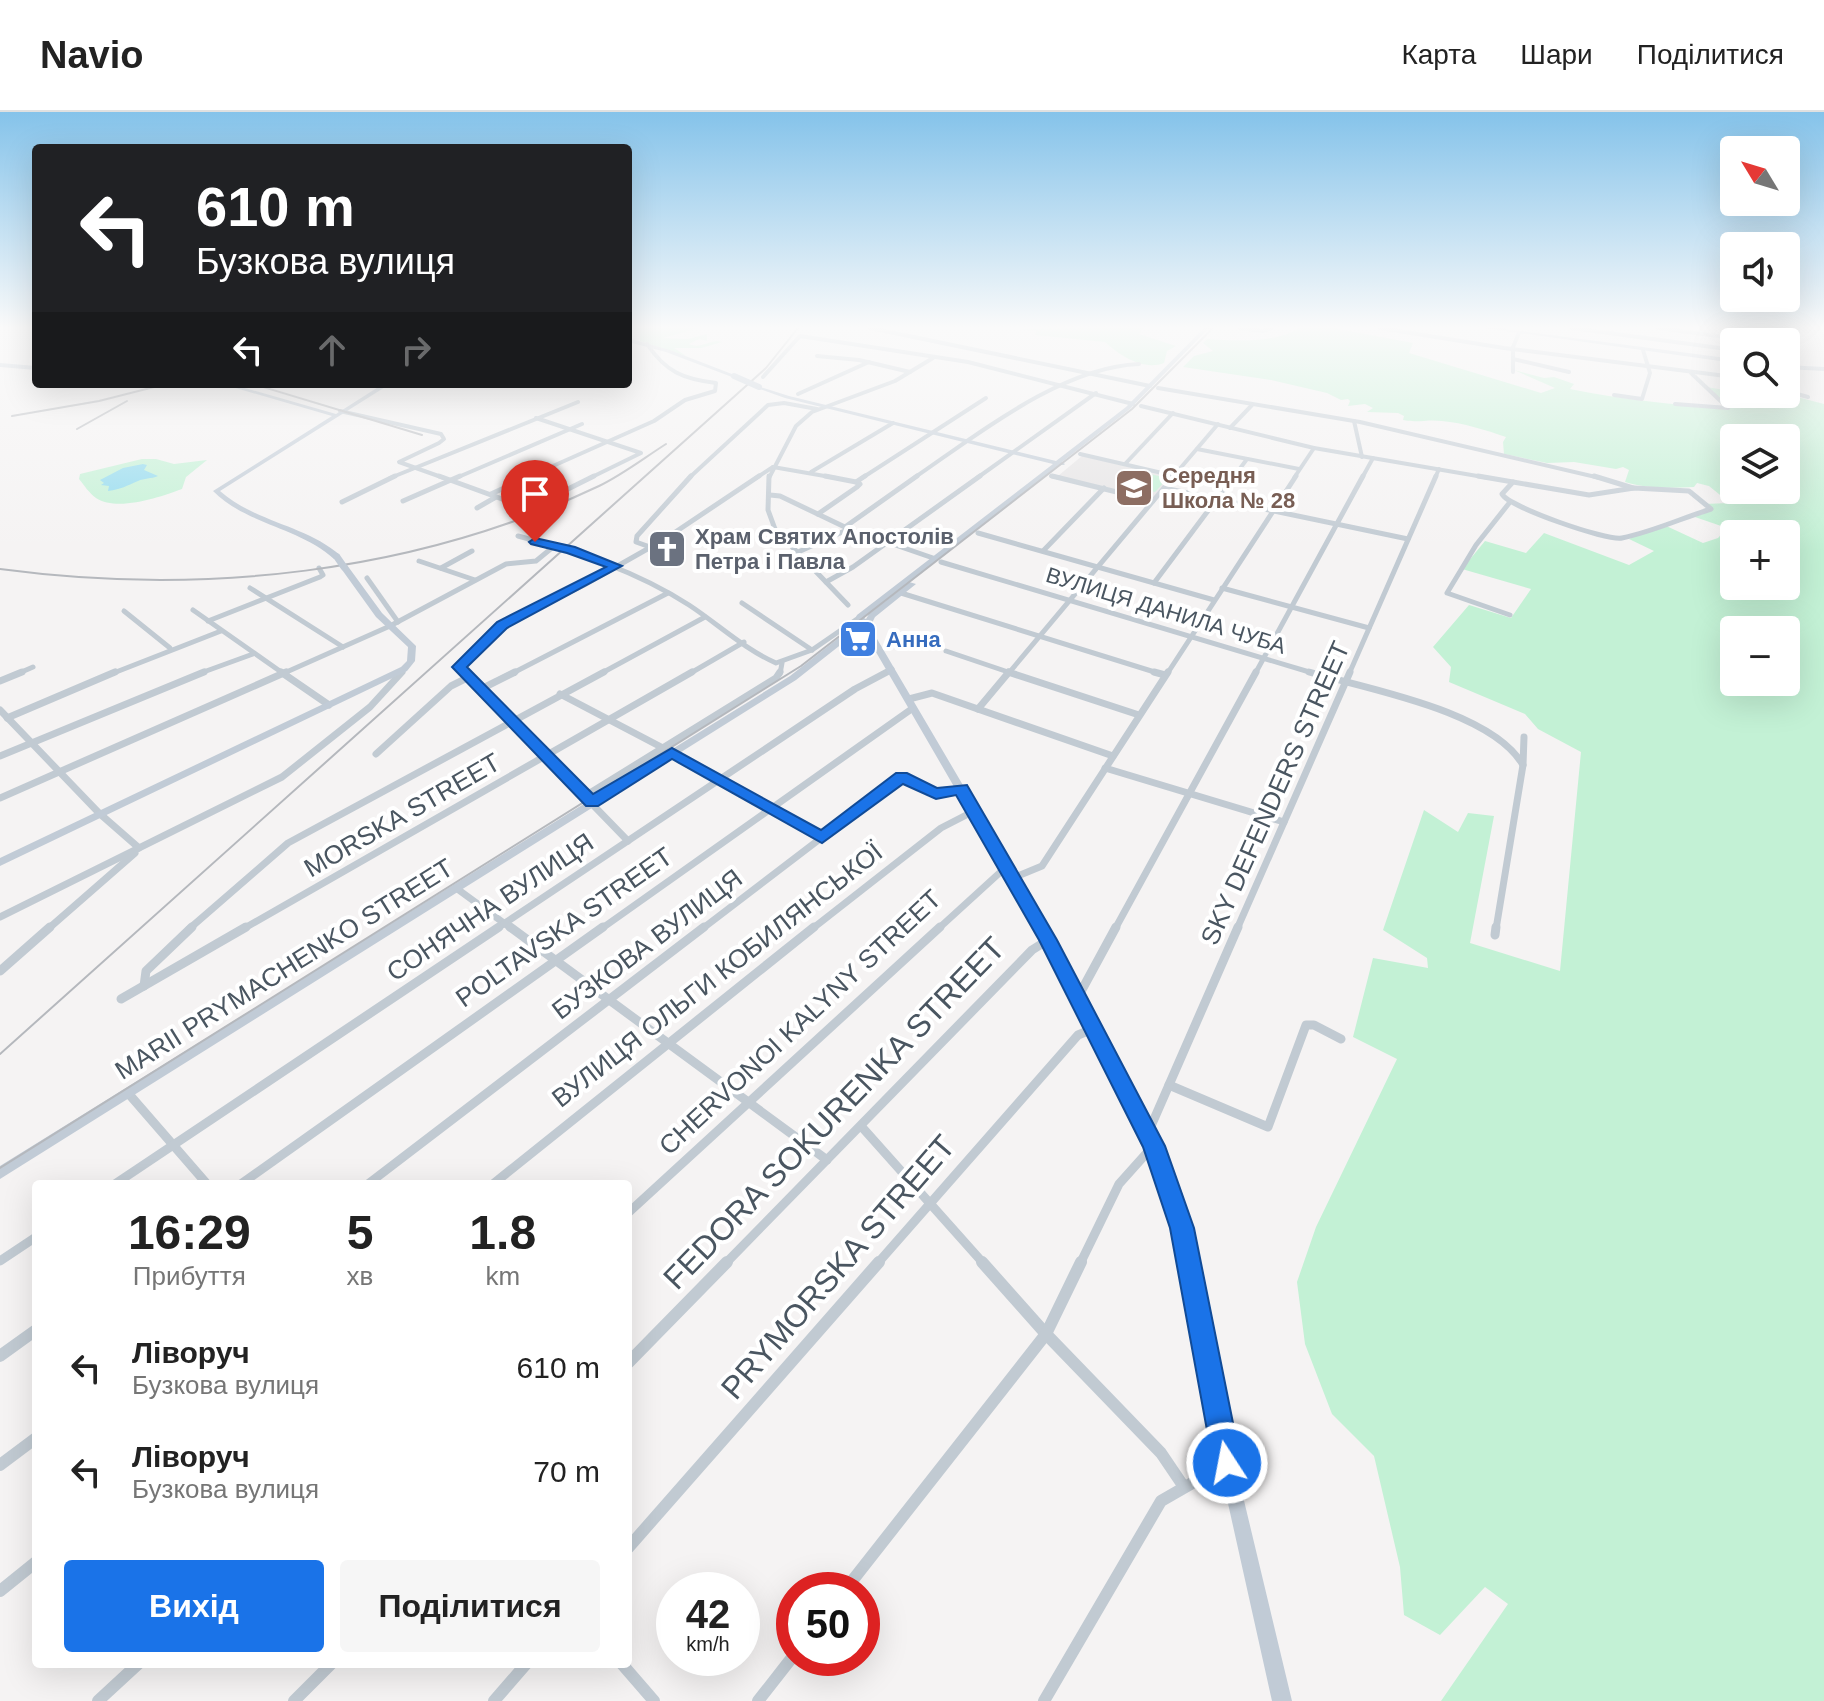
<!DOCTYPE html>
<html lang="uk">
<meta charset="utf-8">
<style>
body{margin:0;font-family:Arial,sans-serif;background:#f6f6f6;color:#222;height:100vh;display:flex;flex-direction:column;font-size:30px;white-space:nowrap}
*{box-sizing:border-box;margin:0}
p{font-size:26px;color:#767676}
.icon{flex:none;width:44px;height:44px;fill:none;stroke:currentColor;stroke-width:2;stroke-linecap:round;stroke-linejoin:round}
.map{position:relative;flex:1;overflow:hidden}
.details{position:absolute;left:32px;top:1068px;width:600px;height:488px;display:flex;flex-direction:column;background:#fff;border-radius:8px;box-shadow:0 8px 32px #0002}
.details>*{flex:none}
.guide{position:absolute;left:32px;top:32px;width:600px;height:244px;border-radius:8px;box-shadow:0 8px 32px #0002;background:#202124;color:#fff;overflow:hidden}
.needle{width:52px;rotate:308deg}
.tools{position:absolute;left:1720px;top:24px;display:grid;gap:16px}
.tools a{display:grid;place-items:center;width:80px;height:80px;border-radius:8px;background:#fff;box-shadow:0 8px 32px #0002;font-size:40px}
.speed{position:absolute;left:656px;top:1460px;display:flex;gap:16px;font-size:40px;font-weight:700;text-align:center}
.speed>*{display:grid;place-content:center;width:104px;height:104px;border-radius:50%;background:#fff;box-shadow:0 8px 32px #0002;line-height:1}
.speed small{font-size:20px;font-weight:400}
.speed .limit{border:12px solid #d22;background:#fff;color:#111}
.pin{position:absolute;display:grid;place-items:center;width:68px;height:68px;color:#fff;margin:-82px -34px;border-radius:50% 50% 50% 0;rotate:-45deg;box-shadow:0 0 8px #0007}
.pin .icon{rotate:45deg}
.me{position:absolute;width:88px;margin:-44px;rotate:349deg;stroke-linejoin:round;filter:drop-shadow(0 0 6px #0008)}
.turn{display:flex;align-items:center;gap:28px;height:168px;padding:0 32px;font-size:36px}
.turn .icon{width:104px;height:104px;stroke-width:2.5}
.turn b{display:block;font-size:56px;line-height:68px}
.lanes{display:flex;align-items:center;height:76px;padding:0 32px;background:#0003;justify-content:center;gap:40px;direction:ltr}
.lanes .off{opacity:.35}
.eta{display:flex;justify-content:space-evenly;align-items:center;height:136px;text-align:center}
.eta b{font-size:48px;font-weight:800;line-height:56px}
.action{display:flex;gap:16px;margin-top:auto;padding:16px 32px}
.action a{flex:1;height:92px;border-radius:8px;background:#1a73e8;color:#fff;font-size:32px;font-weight:800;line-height:92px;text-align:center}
.action a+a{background:#f6f6f6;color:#222}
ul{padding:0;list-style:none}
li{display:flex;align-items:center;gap:24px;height:104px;padding:0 32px}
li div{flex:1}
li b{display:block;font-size:30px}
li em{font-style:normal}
header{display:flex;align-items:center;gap:48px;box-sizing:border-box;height:112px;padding:0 40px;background:#fff;border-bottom:2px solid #e0e0e0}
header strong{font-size:38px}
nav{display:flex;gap:44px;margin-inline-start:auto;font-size:28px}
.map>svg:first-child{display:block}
.education{fill:#e6e4e5}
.green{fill:#c3f1d5;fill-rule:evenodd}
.water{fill:#90daee}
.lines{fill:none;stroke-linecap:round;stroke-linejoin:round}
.street-far4{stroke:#c1cad2;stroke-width:4}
.street-far3{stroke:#c1cad2;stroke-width:5}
.street-far2{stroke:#c1cad2;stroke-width:7}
.street-far1{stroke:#c1cad2;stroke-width:9}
.street{stroke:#c1cad2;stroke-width:12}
.secondary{fill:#c1cbd6;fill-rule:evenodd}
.tram{stroke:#b5b8bd;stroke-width:2}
.rail{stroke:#b5b8bd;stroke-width:2}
.secondary-bridge-far1{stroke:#c1cbd6;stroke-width:6}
.secondary-bridge{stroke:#c1cbd6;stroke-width:7}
.route{fill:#1a73e8;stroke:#114b97;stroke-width:2}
.labels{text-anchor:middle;stroke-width:8;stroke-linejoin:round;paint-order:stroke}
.far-education-label{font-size:22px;font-weight:bold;fill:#785e54;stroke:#fff;text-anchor:start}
.far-worship-label{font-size:22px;font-weight:bold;fill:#5b616d;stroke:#fff;text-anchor:start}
.far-street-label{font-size:22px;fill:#4a5661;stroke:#fff}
.far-shop-label{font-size:22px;font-weight:bold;fill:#366cbe;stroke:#fff;text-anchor:start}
.street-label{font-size:26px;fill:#4a5661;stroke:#fff}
.near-street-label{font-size:32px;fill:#4a5661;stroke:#fff}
</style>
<header>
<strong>Navio</strong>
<nav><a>Карта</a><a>Шари</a><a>Поділитися</a></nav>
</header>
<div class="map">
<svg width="1824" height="1589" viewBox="0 0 1824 1589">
<rect width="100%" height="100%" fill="#f5f3f3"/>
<!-- education -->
<polygon class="education" points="1082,344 1171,365 1152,387 1058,364"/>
<!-- green -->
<g class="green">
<path d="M634,216H699L663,226L688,227L707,222V229L699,227L689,232C701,238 710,226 722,230L701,236H674L686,244L640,229V220Z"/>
<path d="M1144,216L1139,222L1176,234L1167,239L1164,251C1143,259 1119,243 1105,230L1035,223L1036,219L1018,217Z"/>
<path d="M1298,216H1333L1413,231L1409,241L1541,281L1555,276L1514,258L1544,266L1554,265L1574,272L1570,277C1622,288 1673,292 1727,297L1706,275L1725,278L1723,273L1734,266V282H1786L1824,292V1589H1441L1508,1492L1485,1475L1440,1523L1404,1503L1400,1455L1374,1344L1332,1302L1305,1232L1297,1170L1316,1115L1397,947L1353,925L1373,846L1428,856L1427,846L1383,818L1424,698L1458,720L1468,701L1494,704L1470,831L1560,859L1581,640L1538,617L1525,602L1449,570L1451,555L1433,535L1469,493L1511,506L1531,477L1462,457L1485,429L1526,441L1544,421L1629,453L1654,439L1629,427L1662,412L1703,431L1718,426L1727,416L1692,404L1710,397L1704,392L1730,391L1709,374L1697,371L1694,375C1671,376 1647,377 1625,370L1629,358L1623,355L1616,357L1574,350L1547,351L1504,342L1503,330L1506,325C1486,318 1463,311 1442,309C1428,307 1417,311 1403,308L1404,304L1398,301L1367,300L1373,296L1365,292L1348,294L1350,289L1348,287L1341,288L1327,281L1271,268L1183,255L1194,244L1213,239L1203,231L1207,227C1231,229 1280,231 1298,216ZM1734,326H1786V378H1734ZM1734,422H1786V474H1734ZM1734,518H1786V570H1734Z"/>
<path d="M142,347H156L174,352L207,348L186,365L182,377C160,385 118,400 96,386C89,381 84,373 79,367L80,362Z"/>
<polygon points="1136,359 1168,366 1155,380 1121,372"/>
</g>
<!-- water -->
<path class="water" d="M143,352L147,353L144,358L158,364C151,367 144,366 138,369C126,374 122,377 108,379L109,374L101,373L104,371L100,368L123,356Z"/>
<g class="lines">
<!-- street-far4 -->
<g class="street-far4">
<polyline points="870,216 1150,274"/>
<polyline points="1239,216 1263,219 1272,216"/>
<polyline points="1380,216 1504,236 1734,265"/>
<polyline points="1572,216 1734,238"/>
<polyline points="1658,216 1762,230"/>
<polyline points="1745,216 1766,219"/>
<polyline points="1519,221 1513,235 1513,247 1569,260"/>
<polyline points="817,244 859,248 910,260"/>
<polyline points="1513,247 1513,260"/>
<polyline points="763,265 800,224 968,250 1133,292"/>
<polyline points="1158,276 1360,310 1600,366"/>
<polyline points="1786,279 1808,285"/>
<polyline points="798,282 869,250"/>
<polyline points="1614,283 1642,287 1650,261 1643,238"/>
<polyline points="1675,292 1728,296 1691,261"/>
<polyline points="1141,294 1314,336 1489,366"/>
<polyline points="340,299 441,322 444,327 439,331 399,350 444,366"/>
<polyline points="536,306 641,341 590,366"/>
<polyline points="1354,309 1362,345"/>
<polyline points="1230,316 1252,293"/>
<polyline points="1197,337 1299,357"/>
<polyline points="1080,342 1175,364"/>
<polyline points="1125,352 1173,301"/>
<polyline points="773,355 836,366"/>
<polyline points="811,360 893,311"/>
<polyline points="1051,364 1061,366"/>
<polyline points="390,366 578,290"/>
<polyline points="456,366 582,312"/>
<path d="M526,366L654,309L685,288L715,279L716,271C683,267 666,260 647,232"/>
<polyline points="689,366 768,293 784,291 817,297"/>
<polyline points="756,366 773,355"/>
<polyline points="769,366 796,314 812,300 895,269 933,246"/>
<polyline points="862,366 986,286"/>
<path d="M914,366C977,323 1061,255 1139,252"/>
<polyline points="977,366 1096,281"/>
<polyline points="1172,366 1218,312"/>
<polyline points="1233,366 1247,347"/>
<polyline points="1294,366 1314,336"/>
<polyline points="1362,366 1373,346"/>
<polyline points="1435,366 1439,357"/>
</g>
<!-- street-far3 -->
<g class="street-far3">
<polyline points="439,364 524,395 544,389 594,364"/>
<polyline points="769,364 768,398 775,417 848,493"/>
<polyline points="825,364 856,370"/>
<polyline points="1052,364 1153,389"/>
<polyline points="1478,364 1513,370"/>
<polyline points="1594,364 1633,376"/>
<path d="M1513,370L1589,383L1634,376L1689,379L1711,397C1682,406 1652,420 1622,426C1606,429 1509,395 1502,382Z"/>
<polyline points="1164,376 1408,427"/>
<polyline points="491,382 530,364"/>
<polyline points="770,383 780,384 849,417 933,446"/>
<polyline points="403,389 460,364"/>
<polyline points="342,390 395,364"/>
<polyline points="1510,390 1476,433 1447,481 1510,503"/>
<polyline points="477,396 496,385"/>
<polyline points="818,402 857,375 860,372 856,370 865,364"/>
<polyline points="845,415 917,364"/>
<polyline points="978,421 1214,488"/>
<path d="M518,424C578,440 636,459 689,493C718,512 744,537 776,551L812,538L860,505"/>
<polyline points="650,435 636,430 637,424 691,364"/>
<polyline points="1043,439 1104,376"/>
<polyline points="796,441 849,417"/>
<polyline points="419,449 475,468"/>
<polyline points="941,450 1316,562"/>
<polyline points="441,456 472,439"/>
<polyline points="367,466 398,510"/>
<polyline points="826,470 853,455 980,364"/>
<polyline points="1154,471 1234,364"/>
<polyline points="250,476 343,535"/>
<polyline points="1222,476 1369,516"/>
<polyline points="901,481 1161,562"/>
<polyline points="742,491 812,538"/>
<polyline points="193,498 284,562"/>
<polyline points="124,499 170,536"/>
<polyline points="208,509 320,465 323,463 319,456"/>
<polyline points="946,539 1014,562"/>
<polyline points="17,562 33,555"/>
<polyline points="111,562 221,519"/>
<polyline points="198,562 253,542"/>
<polyline points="282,562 390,514 506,452 536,449 553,435"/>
<polyline points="400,562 404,557"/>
<polyline points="465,562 459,555 502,513 584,473 665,427 759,364"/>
<polyline points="511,562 668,481"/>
<polyline points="600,562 705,505"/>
<polyline points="689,562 744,530"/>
<polyline points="780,562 782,551"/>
<polyline points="883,562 892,557"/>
<polyline points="1008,562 1174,364"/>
<polyline points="1167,562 1296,364"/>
<polyline points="1255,562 1363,364"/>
<polyline points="1349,562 1436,364"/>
</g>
<!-- street-far2 -->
<g class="street-far2">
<polyline points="281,560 329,593"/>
<polyline points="464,560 628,729"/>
<polyline points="1008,560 1139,603"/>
<polyline points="1154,560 1165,563"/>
<path d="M1309,560C1368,577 1492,599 1523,653"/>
<polyline points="0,569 22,560"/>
<polyline points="479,578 515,560"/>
<polyline points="560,582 663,636"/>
<polyline points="909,587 932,581 1113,644"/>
<polyline points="978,597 1009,560"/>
<polyline points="0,598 99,701 139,736"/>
<polyline points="7,606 115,560"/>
<polyline points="672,641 822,725"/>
<polyline points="376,642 451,574 467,566"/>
<polyline points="0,644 204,560"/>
<polyline points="1105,656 1284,710"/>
<polyline points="585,684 776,566 780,560"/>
<polyline points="0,686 286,560"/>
<polyline points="1013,766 1042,754 1168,560"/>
<polyline points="456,776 512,817"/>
<polyline points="0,805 282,665 370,595 402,560"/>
<polyline points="48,817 135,741"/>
<polyline points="189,817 288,731 604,560"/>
<polyline points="243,817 692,560"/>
<polyline points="496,817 855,577 887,560"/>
<polyline points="601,817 913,596"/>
<polyline points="702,817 901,665 936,681 961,677"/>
<polyline points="812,817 941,716 974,699"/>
<polyline points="938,817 1006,755"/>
<polyline points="1115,817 1256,560"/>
<polyline points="1237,817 1350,560"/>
<polyline points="1496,817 1523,653 1524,625"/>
</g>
<!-- street-far1 -->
<g class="street-far1">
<polyline points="510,815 827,1048"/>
<polyline points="1495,823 1496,815"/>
<polyline points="0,859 50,815"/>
<polyline points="144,874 146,859 192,815"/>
<polyline points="1078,885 1116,815"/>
<polyline points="121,887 246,815"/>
<polyline points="1169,973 1268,1015 1306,913 1314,913 1341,927"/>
<polyline points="128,981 207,1072"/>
<polyline points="861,1014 984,1152"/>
<polyline points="1148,1021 1238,815"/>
<polyline points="115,1072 499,815"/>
<polyline points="241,1072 603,815"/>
<polyline points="368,1072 704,815"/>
<polyline points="493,1072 814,815"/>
<polyline points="628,1101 940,815"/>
<polyline points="0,1149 36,1125"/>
<polyline points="725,1152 1032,838 1048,828"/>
<polyline points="877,1152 1078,923 1095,916"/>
<polyline points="1080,1152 1119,1072 1153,1034"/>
</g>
<!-- street -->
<g class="street">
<polyline points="982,1150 1046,1222 1161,1341 1184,1375"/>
<polyline points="0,1244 36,1218"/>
<polyline points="628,1251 727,1150"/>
<polyline points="0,1353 36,1326"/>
<polyline points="628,1436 879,1150"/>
<polyline points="845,1478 1046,1222 1081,1150"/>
<polyline points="0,1479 36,1450"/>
<polyline points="622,1552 654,1589"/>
<polyline points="98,1589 138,1552"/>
<polyline points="294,1589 331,1552"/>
<polyline points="494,1589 526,1552"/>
<polyline points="758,1589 794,1543"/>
<polyline points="1044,1589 1161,1389 1227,1351"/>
</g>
<!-- secondary -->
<g class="secondary">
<polygon points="1204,216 1209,216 1130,297 1062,350 1065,352 1064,353 1059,353 864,506 866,507 869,502 909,470 916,472 875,505 870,515 1054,828 1160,1034 1189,1116 1235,1351 1292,1589 1272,1589 1219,1351 1175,1116 1147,1035 1043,828 862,516 796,568 0,1067 0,1054 790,564 859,510 856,505 857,503 1053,352 785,286 757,276 757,274 789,284 1056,349 1126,295"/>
<polygon points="1484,216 1498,216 1734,247 1734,251"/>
<polygon points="1764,216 1769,216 1771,230 1765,230"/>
<polygon points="628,226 670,238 737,264 732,265 666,240 628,230"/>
<polygon points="0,251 36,254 36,258 0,255"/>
<polygon points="1786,253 1824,255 1824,259 1786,257"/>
<path d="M222,272H231L336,302L383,272H390L220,379C255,410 305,413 340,443V447H334C299,415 247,413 213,379L332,304Z"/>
<polygon points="341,453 347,453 382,501 416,534 415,549 407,559 0,754 0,746 401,555 407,549 408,535 376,505 340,455"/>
</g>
<!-- tram -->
<polyline class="tram" points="0,1056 801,554 1132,297 1213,216"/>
<!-- rail -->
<g class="rail">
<polyline points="253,272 422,323"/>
<polyline points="12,304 99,289 166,272"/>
<polyline points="77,317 127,289"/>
<path d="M0,457C201,484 414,462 599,374C622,363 644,346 666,332"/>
<polyline points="0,942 766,256 798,216"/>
</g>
<!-- secondary-bridge-far1 -->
<polyline class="secondary-bridge-far1" points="734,264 759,275"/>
<!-- secondary-bridge -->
<polyline class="secondary-bridge" points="337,445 344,455"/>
</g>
<!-- sky -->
<linearGradient id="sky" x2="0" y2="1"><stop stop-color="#85c3ea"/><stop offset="0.49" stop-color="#fafafa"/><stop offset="1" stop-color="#fafafa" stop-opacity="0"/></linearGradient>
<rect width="1824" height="439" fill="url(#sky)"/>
<!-- route -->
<polygon class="route" points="535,426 575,435 622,454 507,516 467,555 593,682 672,636 821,718 896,661 907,661 937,676 967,673 1057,828 1165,1034 1194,1116 1241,1351 1237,1361 1227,1365 1217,1361 1213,1351 1170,1116 1143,1035 1039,828 956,683 936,687 903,672 822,731 672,647 598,694 586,694 452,555 497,510 606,455 567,441 531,432 529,430"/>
<!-- icons -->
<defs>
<symbol id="school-square" viewBox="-11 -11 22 22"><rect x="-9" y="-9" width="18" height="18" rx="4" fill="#8d6e63" stroke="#fff"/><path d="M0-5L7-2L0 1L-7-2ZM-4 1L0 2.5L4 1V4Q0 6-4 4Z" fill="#fff"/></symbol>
<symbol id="church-square" viewBox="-11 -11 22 22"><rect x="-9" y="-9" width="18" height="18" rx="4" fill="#6b7280" stroke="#fff"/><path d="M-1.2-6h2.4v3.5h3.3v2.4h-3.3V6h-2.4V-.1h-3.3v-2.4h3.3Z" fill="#fff"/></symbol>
<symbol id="supermarket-square" viewBox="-11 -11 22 22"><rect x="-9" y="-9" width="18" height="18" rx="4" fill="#3f7fe0" stroke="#fff"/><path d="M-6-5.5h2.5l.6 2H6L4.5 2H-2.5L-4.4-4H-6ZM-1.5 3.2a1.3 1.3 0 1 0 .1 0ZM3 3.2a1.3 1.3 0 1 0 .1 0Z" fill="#fff"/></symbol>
</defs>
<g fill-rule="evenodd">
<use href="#school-square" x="1112" y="354" width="44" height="44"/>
<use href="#church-square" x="645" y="415" width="44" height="44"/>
<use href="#supermarket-square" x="836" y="505" width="44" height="44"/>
</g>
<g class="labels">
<!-- far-education labels -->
<g class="far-education-label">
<text x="1162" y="371">Середня<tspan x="1162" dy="25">Школа № 28</tspan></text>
</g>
<!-- far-worship labels -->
<g class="far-worship-label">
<text x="695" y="432">Храм Святих Апостолів<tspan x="695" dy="25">Петра і Павла</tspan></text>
</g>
<!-- far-street labels -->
<g class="far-street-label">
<text transform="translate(1166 498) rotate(17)" y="8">ВУЛИЦЯ ДАНИЛА ЧУБА</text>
</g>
<!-- far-shop labels -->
<g class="far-shop-label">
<text x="886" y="535">Анна</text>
</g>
<!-- street labels -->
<g class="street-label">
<text transform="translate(1275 681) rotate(-66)" y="9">SKY DEFENDERS STREET</text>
<text transform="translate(402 703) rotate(-30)" y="9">MORSKA STREET</text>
<text transform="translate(490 795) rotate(-34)" y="9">СОНЯЧНА ВУЛИЦЯ</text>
<text transform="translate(564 815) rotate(-35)" y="9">POLTAVSKA STREET</text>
<text transform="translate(647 832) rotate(-37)" y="9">БУЗКОВА ВУЛИЦЯ</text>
<text transform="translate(284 857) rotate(-32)" y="9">MARII PRYMACHENKO STREET</text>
<text transform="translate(717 863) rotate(-38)" y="9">ВУЛИЦЯ ОЛЬГИ КОБИЛЯНСЬКОЇ</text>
<text transform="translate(800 910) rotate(-43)" y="9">CHERVONOI KALYNY STREET</text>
</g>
<!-- near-street labels -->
<g class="near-street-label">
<text transform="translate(834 1001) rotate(-46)" y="11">FEDORA SOKURENKA STREET</text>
<text transform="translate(838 1155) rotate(-49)" y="11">PRYMORSKA STREET</text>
</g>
</g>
</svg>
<div class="tools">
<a><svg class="needle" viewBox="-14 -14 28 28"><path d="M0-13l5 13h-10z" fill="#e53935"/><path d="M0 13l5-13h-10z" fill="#767676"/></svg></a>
<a><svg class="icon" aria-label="sound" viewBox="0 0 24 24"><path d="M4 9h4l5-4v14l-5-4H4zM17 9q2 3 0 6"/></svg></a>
<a><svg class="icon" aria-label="search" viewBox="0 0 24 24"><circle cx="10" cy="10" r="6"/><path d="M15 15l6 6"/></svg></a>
<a><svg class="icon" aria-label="layers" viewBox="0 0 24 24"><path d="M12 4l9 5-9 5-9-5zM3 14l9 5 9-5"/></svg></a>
<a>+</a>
<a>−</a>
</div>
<div class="speed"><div>42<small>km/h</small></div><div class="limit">50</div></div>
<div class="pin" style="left:535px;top:430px;background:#d93025"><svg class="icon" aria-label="arrive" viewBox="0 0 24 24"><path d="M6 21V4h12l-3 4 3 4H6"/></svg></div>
<svg class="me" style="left:1227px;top:1351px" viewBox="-20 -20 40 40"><circle r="17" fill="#1a73e8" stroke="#fff" stroke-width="3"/><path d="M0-11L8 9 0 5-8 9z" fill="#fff"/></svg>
<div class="guide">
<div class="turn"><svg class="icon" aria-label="left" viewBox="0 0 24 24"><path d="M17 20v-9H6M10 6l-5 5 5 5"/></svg><div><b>610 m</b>Бузкова вулиця</div></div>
<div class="lanes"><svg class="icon" aria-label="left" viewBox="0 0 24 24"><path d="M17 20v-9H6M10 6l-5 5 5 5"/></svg><svg class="icon off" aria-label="ahead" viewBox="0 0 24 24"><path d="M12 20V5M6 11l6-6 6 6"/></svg><svg class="icon off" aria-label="right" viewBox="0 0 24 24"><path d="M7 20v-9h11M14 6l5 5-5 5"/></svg></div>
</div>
<section class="details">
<div class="eta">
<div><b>16:29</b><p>Прибуття</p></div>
<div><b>5</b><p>хв</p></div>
<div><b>1.8</b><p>km</p></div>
</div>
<ul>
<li><svg class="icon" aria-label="left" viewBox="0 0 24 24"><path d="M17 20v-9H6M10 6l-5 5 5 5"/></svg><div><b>Ліворуч</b><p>Бузкова вулиця</p></div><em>610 m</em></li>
<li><svg class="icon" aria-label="left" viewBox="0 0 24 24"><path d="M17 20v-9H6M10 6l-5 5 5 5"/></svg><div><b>Ліворуч</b><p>Бузкова вулиця</p></div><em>70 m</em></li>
</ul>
<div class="action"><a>Вихід</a><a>Поділитися</a></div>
</section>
</div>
